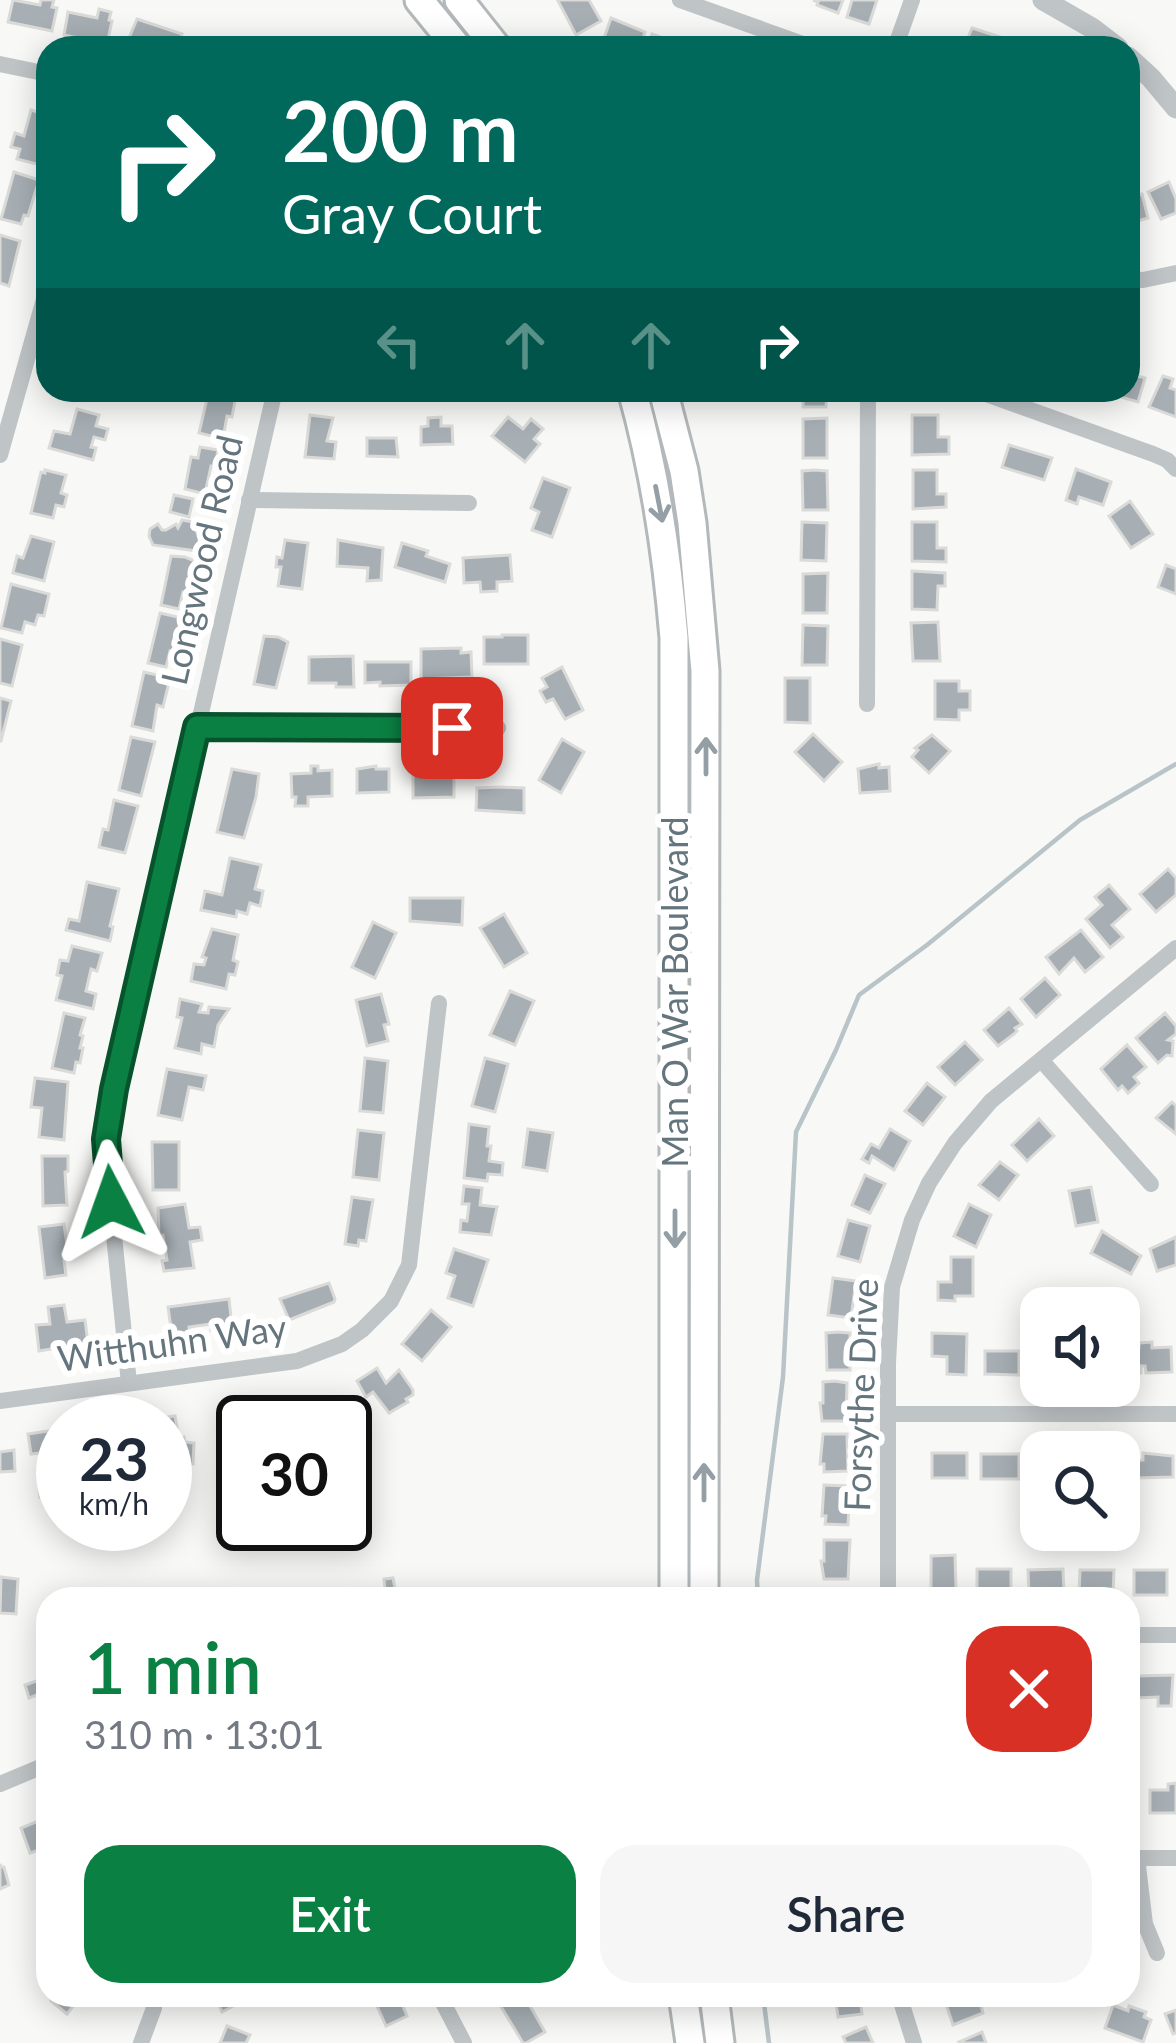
<!DOCTYPE html>
<meta charset="utf-8">
<style>
body{margin:0;font-family:Lato,sans-serif;background:#f6f6f7;color:#1f2937;height:100vh;display:flex;flex-direction:column;font-size:45px;white-space:nowrap}
*{box-sizing:border-box;margin:0}
p{font-size:39px;color:#747a83}
.icon{flex:none;width:66px;height:66px;fill:none;stroke:currentColor;stroke-width:2;stroke-linecap:round;stroke-linejoin:round}
.map{position:relative;flex:1;overflow:hidden}
.sheet{position:absolute;left:36px;top:1587px;width:1104px;height:420px;display:flex;flex-direction:column;background:#fff;border-radius:36px;box-shadow:0 6px 30px #0003}
.sheet>*{flex:none}
.top-card{position:absolute;left:36px;top:36px;width:1104px;height:366px;border-radius:36px;box-shadow:0 6px 30px #0003;background:#00695c;color:#fff;overflow:hidden}
.buttons{position:absolute;left:1020px;top:1287px;display:grid;gap:24px}
.buttons a{display:grid;place-items:center;width:120px;height:120px;border-radius:24px;background:#fff;box-shadow:0 6px 30px #0003;font-size:60px}
.speed{position:absolute;left:36px;top:1395px;display:flex;gap:24px;font-size:60px;font-weight:700;text-align:center}
.speed>*{display:grid;place-content:center;width:156px;height:156px;border-radius:50%;background:#fff;box-shadow:0 6px 30px #0003;line-height:1}
.speed small{font-size:30px;font-weight:400}
.speed .limit{border:6px solid #111;border-radius:18px;background:#fff;color:#111}
.pin{position:absolute;display:grid;place-items:center;width:102px;height:102px;color:#fff;margin:-51px;border-radius:24px;box-shadow:0 6px 18px #0006}
.me{position:absolute;width:132px;margin:-66px;rotate:356deg;stroke-linejoin:round;filter:drop-shadow(0 0 9px #0008)}
.turn{display:flex;align-items:center;gap:42px;height:252px;padding:0 48px;font-size:54px}
.turn .icon{width:156px;height:156px;stroke-width:2.5}
.turn b{display:block;font-size:84px;line-height:102px}
.lanes{display:flex;align-items:center;height:114px;padding:0 48px;background:#0003;justify-content:center;gap:60px;direction:ltr}
.lanes .off{opacity:.35}
.round{display:grid;place-items:center;flex:none;width:126px;height:126px;border-radius:36px;background:#f6f6f7}
.overview{display:flex;align-items:center;justify-content:space-between;height:204px;padding:0 48px}
h1{font-size:72px;font-weight:600;line-height:90px;color:#0b8043}
.button{display:flex;gap:24px;margin-top:auto;padding:24px 48px}
.button a{flex:1;height:138px;border-radius:36px;background:#0b8043;color:#fff;font-size:48px;font-weight:600;line-height:138px;text-align:center}
.button a+a{background:#f6f6f7;color:#1f2937}
.map>svg:first-child{display:block}
.lines{fill:none;stroke-linecap:round;stroke-linejoin:round}
.stream{stroke:#b8c4c7;stroke-width:4.5}
.building{fill:#a7afb4;stroke:#dadad8;stroke-width:3}
.primary-casing{stroke:#b3b8bb;stroke-width:33}
.minor{stroke:#bfc4c7;stroke-width:16}
.tertiary{stroke:#bfc4c7;stroke-width:21}
.primary{stroke:#fff;stroke-width:27}
.oneway{stroke:#939ea5}
.route-casing{stroke:#07532c;stroke-width:30}
.route{stroke:#0b8043;stroke-width:21}
.labels{text-anchor:middle;stroke-width:12;stroke-linejoin:round;paint-order:stroke}
.street-label{font-size:36px;fill:#65757e;stroke:#fff}
</style>
<div class="map">
<svg width="1176" height="2043" viewBox="0 0 1176 2043">
<rect width="100%" height="100%" fill="#f8f8f6"/>
<g class="lines">
<!-- stream -->
<g class="stream">
<polyline points="758,1599 757,1580 783,1377 796,1132 836,1050 859,995 927,945 1080,820 1176,764"/>
<polyline points="763,1995 769,2043"/>
</g>
</g>
<!-- building -->
<g class="building">
<polygon points="13,0 40,5 41,0 54,0 52,7 57,8 52,31 8,22"/>
<polygon points="560,0 589,0 601,21 576,35 558,1"/>
<polygon points="813,0 843,0 838,13 817,5 818,2"/>
<polygon points="852,0 877,0 869,24 847,17"/>
<polygon points="99,9 111,12 109,20 112,21 107,44 64,35 68,12 97,18"/>
<polygon points="611,18 645,32 640,48 601,47"/>
<polygon points="137,19 182,34 177,48 151,48 152,44 146,42 142,48 127,43"/>
<polygon points="972,28 1006,39 1003,48 964,48"/>
<polygon points="652,34 673,42 672,45 681,48 647,48"/>
<polygon points="31,110 48,115 48,152 44,166 17,159 20,149 11,147 15,133 24,136"/>
<polygon points="14,172 39,180 28,216 24,215 21,224 1,219"/>
<polygon points="1169,182 1176,199 1176,213 1161,219 1148,192"/>
<polygon points="1142,194 1148,218 1128,224 1128,197"/>
<polygon points="0,235 20,241 9,286 0,283"/>
<polygon points="1128,373 1145,378 1138,402 1100,391 1128,390"/>
<polygon points="1163,376 1173,379 1170,388 1176,390 1176,417 1149,407"/>
<polygon points="209,390 236,396 232,417 227,416 223,439 199,433"/>
<polygon points="803,390 827,390 826,407 803,407"/>
<polygon points="77,409 99,415 96,426 108,429 105,440 94,437 91,447 96,448 93,460 49,448 54,431 70,434"/>
<polygon points="310,415 333,418 327,441 336,442 334,459 305,457"/>
<polygon points="912,415 938,415 938,437 949,437 949,454 912,455"/>
<polygon points="441,417 441,426 452,426 453,444 421,445 421,427 428,426 428,418"/>
<polygon points="508,417 523,429 531,419 543,429 534,439 540,444 525,462 492,436"/>
<polygon points="827,418 827,458 803,458 803,419"/>
<polygon points="367,438 396,438 398,457 367,456"/>
<polygon points="1009,445 1052,458 1044,480 1002,467"/>
<polygon points="200,447 218,450 215,467 211,466 205,494 185,489 191,457 198,458"/>
<polygon points="1076,469 1111,482 1103,505 1079,497 1077,504 1066,500"/>
<polygon points="45,470 66,475 61,493 67,495 64,507 56,505 53,518 31,513 41,472 45,473"/>
<polygon points="815,470 827,471 828,510 803,510 802,471"/>
<polygon points="913,470 937,470 937,494 946,494 946,507 913,509"/>
<polygon points="543,478 570,488 552,537 532,530 539,512 531,508"/>
<polygon points="174,495 193,499 189,517 170,512"/>
<polygon points="1130,501 1153,534 1131,548 1109,516"/>
<polygon points="182,520 199,523 197,532 201,532 197,551 153,545 149,536 150,529 158,524 162,530 166,530 176,524 178,528"/>
<polygon points="802,522 827,523 826,561 801,560"/>
<polygon points="912,522 937,522 937,548 946,548 946,562 912,561"/>
<polygon points="31,536 54,542 44,581 13,573 17,556 23,558"/>
<polygon points="285,540 308,543 302,589 278,586 281,567 276,567 277,557 282,558"/>
<polygon points="338,540 383,548 381,580 367,581 368,568 337,566"/>
<polygon points="402,543 428,551 426,556 450,564 445,582 395,567"/>
<polygon points="510,555 512,581 497,582 497,591 481,592 480,582 464,583 463,558"/>
<polygon points="171,556 185,557 195,561 187,593 183,592 179,609 161,605"/>
<polygon points="1166,565 1176,569 1176,594 1158,587"/>
<polygon points="912,571 945,573 945,586 938,586 937,610 912,609"/>
<polygon points="828,573 827,613 803,613 803,574"/>
<polygon points="11,584 49,594 44,616 38,615 35,625 25,622 22,633 1,628"/>
<polygon points="160,613 182,618 173,652 170,651 166,667 148,663"/>
<polygon points="938,622 940,661 913,661 911,623"/>
<polygon points="803,625 828,626 827,665 802,665"/>
<polygon points="502,635 528,635 528,664 484,664 484,637 502,637"/>
<polygon points="264,636 278,637 288,642 276,688 254,684"/>
<polygon points="0,639 22,645 12,686 0,683"/>
<polygon points="461,648 461,653 471,652 472,677 421,679 421,649"/>
<polygon points="353,656 354,687 336,687 336,683 309,683 309,657"/>
<polygon points="365,662 411,662 411,685 380,686 380,682 365,683"/>
<polygon points="562,667 583,710 565,719 553,699 546,702 540,691 547,687 542,678"/>
<polygon points="144,672 170,678 163,707 157,705 153,731 132,726"/>
<polygon points="785,678 810,678 810,723 785,722"/>
<polygon points="935,681 959,681 959,691 970,691 970,710 959,710 959,720 935,719"/>
<polygon points="0,698 11,701 1,741 0,741"/>
<polygon points="813,734 842,762 824,781 795,752"/>
<polygon points="932,735 950,751 929,773 912,757 918,750 915,748"/>
<polygon points="131,737 155,742 141,796 119,790"/>
<polygon points="562,739 584,752 561,793 539,780"/>
<polygon points="879,764 879,768 889,767 890,791 860,793 858,769"/>
<polygon points="311,766 318,766 318,771 332,770 332,796 308,797 308,806 295,806 296,797 292,797 291,774 311,773"/>
<polygon points="376,766 376,769 389,769 389,792 357,793 357,769"/>
<polygon points="442,767 442,774 454,774 454,797 413,798 413,768"/>
<polygon points="232,769 259,774 256,797 244,838 217,832"/>
<polygon points="501,787 524,788 524,813 476,810 477,788"/>
<polygon points="114,800 138,806 125,853 99,847 103,829 108,830"/>
<polygon points="230,858 261,865 255,889 263,891 260,906 250,903 247,914 237,911 236,917 201,910 205,891 222,895"/>
<polygon points="1168,869 1176,878 1176,895 1156,912 1140,894"/>
<polygon points="87,882 119,889 110,926 113,927 110,941 66,930 69,919 79,921"/>
<polygon points="1109,885 1130,909 1112,925 1123,937 1110,948 1086,919 1102,905 1095,897"/>
<polygon points="410,898 463,898 462,925 410,921"/>
<polygon points="504,914 527,953 504,967 480,928"/>
<polygon points="373,922 396,933 375,978 352,967"/>
<polygon points="212,929 238,935 233,960 238,962 235,975 229,974 226,989 191,981 194,964 204,965 206,958 202,957"/>
<polygon points="1081,930 1103,957 1085,972 1074,958 1059,974 1046,957"/>
<polygon points="72,946 102,953 97,971 91,969 86,991 96,994 93,1009 56,1000 62,976 57,975 60,960 68,961"/>
<polygon points="1045,978 1060,995 1036,1017 1021,999"/>
<polygon points="510,991 534,1001 515,1045 490,1035"/>
<polygon points="381,994 389,1024 384,1025 388,1041 367,1046 356,1000"/>
<polygon points="180,999 202,1004 199,1012 208,1013 209,1007 229,1009 218,1025 214,1047 202,1044 201,1054 175,1048 182,1018 177,1017"/>
<polygon points="1009,1008 1022,1024 1015,1028 1017,1031 1014,1034 998,1046 984,1030"/>
<polygon points="64,1013 85,1018 80,1035 83,1036 80,1048 83,1048 80,1063 76,1062 74,1073 52,1068"/>
<polygon points="1165,1013 1176,1026 1176,1034 1168,1040 1173,1041 1172,1056 1167,1055 1158,1063 1136,1038"/>
<polygon points="965,1042 982,1060 955,1085 938,1067"/>
<polygon points="1127,1045 1146,1067 1134,1077 1139,1083 1128,1093 1122,1086 1118,1090 1101,1069"/>
<polygon points="365,1058 388,1061 383,1113 360,1111"/>
<polygon points="485,1058 508,1064 495,1112 472,1106"/>
<polygon points="167,1069 206,1076 203,1090 189,1087 182,1120 158,1115"/>
<polygon points="35,1078 68,1082 64,1140 39,1137 42,1108 31,1107"/>
<polygon points="927,1083 945,1097 923,1125 905,1111"/>
<polygon points="1172,1102 1176,1106 1176,1134 1156,1118"/>
<polygon points="1039,1119 1054,1136 1027,1161 1012,1145"/>
<polygon points="469,1124 489,1127 487,1146 491,1146 489,1161 503,1163 502,1175 488,1174 487,1181 464,1178"/>
<polygon points="528,1129 553,1133 547,1171 523,1167"/>
<polygon points="890,1129 910,1141 894,1170 872,1156 869,1163 862,1159 871,1144 879,1148"/>
<polygon points="358,1130 384,1133 379,1180 353,1177"/>
<polygon points="152,1142 179,1142 179,1190 153,1190"/>
<polygon points="42,1156 68,1156 68,1171 65,1172 67,1205 43,1206"/>
<polygon points="1000,1162 1018,1175 999,1200 979,1185"/>
<polygon points="865,1175 885,1184 870,1213 852,1205"/>
<polygon points="464,1186 482,1188 480,1205 497,1207 491,1235 460,1232 461,1220 467,1221 469,1204 462,1204"/>
<polygon points="1091,1187 1098,1222 1076,1226 1069,1191"/>
<polygon points="352,1197 373,1200 366,1241 359,1240 358,1246 345,1244"/>
<polygon points="185,1204 189,1228 200,1227 202,1240 190,1242 194,1268 164,1271 162,1261 167,1260 163,1235 159,1236 158,1208"/>
<polygon points="969,1204 991,1215 976,1247 954,1236"/>
<polygon points="848,1220 870,1226 860,1262 838,1256"/>
<polygon points="64,1224 69,1259 64,1260 66,1275 45,1278 39,1227"/>
<polygon points="1102,1231 1141,1256 1131,1274 1091,1253"/>
<polygon points="1176,1237 1176,1265 1157,1271 1150,1249"/>
<polygon points="454,1249 488,1260 473,1306 448,1298 455,1276 446,1273"/>
<polygon points="951,1257 973,1257 973,1296 955,1296 955,1301 938,1300 938,1282 951,1282"/>
<polygon points="833,1278 856,1281 851,1318 828,1315"/>
<polygon points="329,1283 335,1299 334,1302 289,1320 280,1299"/>
<polygon points="229,1299 232,1327 211,1330 211,1324 189,1327 190,1333 172,1335 168,1307"/>
<polygon points="64,1305 67,1322 85,1320 88,1343 39,1351 36,1325 50,1324 48,1307"/>
<polygon points="431,1310 451,1327 422,1361 402,1344"/>
<polygon points="838,1332 850,1333 850,1370 827,1370 826,1333"/>
<polygon points="932,1333 967,1334 966,1375 947,1374 947,1357 932,1356"/>
<polygon points="1152,1342 1152,1348 1171,1347 1172,1372 1146,1373 1145,1366 1141,1366 1141,1373 1129,1373 1129,1347 1139,1347 1139,1343"/>
<polygon points="985,1351 1019,1351 1019,1375 985,1374"/>
<polygon points="1030,1351 1041,1351 1041,1374 1031,1374"/>
<polygon points="377,1368 386,1383 399,1370 413,1390 413,1395 406,1399 408,1402 389,1413 373,1392 366,1397 357,1381"/>
<polygon points="835,1381 847,1383 846,1421 822,1421 820,1403 823,1403 823,1382"/>
<polygon points="317,1398 319,1417 303,1419 300,1400"/>
<polygon points="257,1408 259,1422 243,1422 243,1428 239,1429 236,1411"/>
<polygon points="175,1416 178,1433 165,1435 165,1422 156,1422 155,1419"/>
<polygon points="48,1431 50,1452 31,1454 28,1434"/>
<polygon points="823,1434 847,1434 848,1471 824,1472 824,1464 820,1464"/>
<polygon points="184,1437 185,1442 194,1443 193,1464 165,1468 165,1442"/>
<polygon points="14,1450 15,1471 0,1472 0,1452"/>
<rect x="932" y="1453" width="35" height="25"/>
<polygon points="1143,1453 1173,1456 1173,1477 1135,1478 1135,1461 1143,1460"/>
<rect x="981" y="1454" width="38" height="25"/>
<polygon points="1033,1455 1041,1455 1041,1480 1032,1480"/>
<polygon points="56,1457 63,1459 63,1493 40,1497 38,1479 52,1477 50,1458"/>
<polygon points="824,1485 850,1486 848,1525 825,1524 826,1516 822,1516"/>
<polygon points="824,1540 850,1540 848,1579 824,1579 821,1561 824,1561"/>
<polygon points="955,1555 956,1590 931,1590 931,1556"/>
<rect x="977" y="1569" width="34" height="25"/>
<polygon points="1063,1569 1064,1594 1029,1594 1028,1570"/>
<polygon points="1080,1570 1114,1570 1113,1595 1079,1594"/>
<rect x="1134" y="1570" width="33" height="25"/>
<polygon points="1,1577 18,1579 16,1614 0,1613"/>
<polygon points="393,1578 397,1599 380,1599 380,1590 385,1590 384,1579"/>
<polygon points="1173,1675 1171,1706 1158,1706 1158,1697 1136,1698 1136,1676"/>
<polygon points="42,1679 44,1686 48,1685 48,1699 45,1692 29,1698 25,1685"/>
<polygon points="1176,1783 1176,1813 1150,1813 1150,1790 1168,1790 1168,1784"/>
<polygon points="1128,1795 1134,1795 1135,1818 1128,1818"/>
<polygon points="48,1817 48,1847 30,1853 21,1828"/>
<polygon points="0,1864 1,1867 4,1867 9,1885 0,1889"/>
<polygon points="57,1995 88,1995 81,2004 77,2001 67,2014 51,2001"/>
<polygon points="215,1995 242,1995 245,2000 222,2012"/>
<polygon points="372,1995 398,1995 407,2016 386,2026"/>
<polygon points="516,1995 529,1995 534,2003 530,2006 545,2032 526,2043 523,2043 500,2005"/>
<polygon points="835,1995 860,1995 862,2014 838,2017"/>
<polygon points="943,1995 969,1995 971,2000 979,1998 983,2013 953,2025"/>
<polygon points="1113,2005 1128,2011 1129,2006 1146,2012 1144,2017 1151,2020 1143,2042 1105,2028"/>
<polygon points="1176,2010 1176,2033 1173,2034 1165,2014"/>
<polygon points="227,2026 250,2035 246,2043 220,2043"/>
<polygon points="866,2027 873,2043 846,2043 843,2037"/>
<polygon points="982,2032 986,2043 960,2043 959,2042"/>
</g>
<g class="lines">
<defs>
<g id="primary">
<polyline points="419,0 458,48"/>
<polyline points="459,0 497,48"/>
<path d="M632,390C655,472 667,553 674,638V1599"/>
<polyline points="663,390 684,471 692,523 705,671 704,1599"/>
<polyline points="683,1995 690,2043"/>
<polyline points="714,1995 720,2043"/>
</g>
</defs>
<!-- primary casing -->
<use href="#primary" class="primary-casing"/>
<!-- minor -->
<g class="minor">
<polyline points="680,0 814,48"/>
<polyline points="895,48 912,0"/>
<polyline points="0,64 48,74"/>
<polyline points="1128,138 1131,138"/>
<polyline points="1128,279 1143,280 1176,273"/>
<polyline points="975,390 1153,454 1167,460 1176,469"/>
<polyline points="0,455 48,285"/>
<polyline points="249,500 469,503"/>
<polyline points="867,704 868,390"/>
<polyline points="197,727 498,728"/>
<polyline points="1042,1061 1151,1184"/>
<polyline points="129,1383 107,1167 109,1115 275,390"/>
<polyline points="0,1401 297,1361 342,1344 362,1330 391,1301 409,1265 439,1003"/>
<polyline points="889,1414 1176,1414"/>
<polyline points="888,1599 888,1363 892,1287 912,1220 929,1183 955,1143 991,1101 1176,948"/>
<polyline points="1128,1635 1176,1635"/>
<polyline points="0,1784 48,1764"/>
<polyline points="1129,1858 1176,1858"/>
<polyline points="1137,1858 1145,1924 1157,1953"/>
<polyline points="439,1995 464,2043"/>
<polyline points="899,1995 914,2043"/>
<polyline points="141,2043 154,2008"/>
</g>
<!-- tertiary -->
<g class="tertiary">
<polyline points="1043,0 1092,28 1118,48"/>
<polyline points="1128,57 1151,78 1176,108"/>
</g>
<!-- primary -->
<use href="#primary" class="primary"/>
</g>
<!-- one-way arrows -->
<defs><path id="oneway-shaft" d="M-6 0H5M1.5-3L5.5 0L1.5 3" fill="none" stroke-width="1.6" stroke-linecap="round" stroke-linejoin="round" transform="scale(3)"/></defs>
<g class="oneway">
<use href="#oneway-shaft" transform="translate(659 504) rotate(79)"/>
<use href="#oneway-shaft" transform="translate(706 756) rotate(-90)"/>
<use href="#oneway-shaft" transform="translate(675 1229) rotate(90)"/>
<use href="#oneway-shaft" transform="translate(704 1482) rotate(-90)"/>
</g>
<g class="lines">
<defs>
<polyline id="route" points="111,1202 106,1139 114,1089 197,727 452,728"/>
</defs>
<!-- route casing -->
<use href="#route" class="route-casing"/>
<!-- route -->
<use href="#route" class="route"/>
</g>
<g class="labels">
<!-- street labels -->
<g class="street-label">
<text transform="translate(202 560) rotate(-77)" y="13">Longwood Road</text>
<text transform="translate(675 992) rotate(-90)" y="13">Man O War Boulevard</text>
<text transform="translate(172 1343) rotate(-8)" y="13">Witthuhn Way</text>
<text transform="translate(861 1395) rotate(-88)" y="13">Forsythe Drive</text>
</g>
</g>
</svg>
<div class="buttons">
<a><svg class="icon" aria-label="sound" viewBox="0 0 24 24"><path d="M4 9h4l5-4v14l-5-4H4zM17 9q2 3 0 6"/></svg></a>
<a><svg class="icon" aria-label="search" viewBox="0 0 24 24"><circle cx="10" cy="10" r="6"/><path d="M15 15l6 6"/></svg></a>
</div>
<div class="speed"><div>23<small>km/h</small></div><div class="limit">30</div></div>
<div class="pin" style="left:452px;top:728px;background:#d93025"><svg class="icon" aria-label="arrive" viewBox="0 0 24 24"><path d="M6 21V4h12l-3 4 3 4H6"/></svg></div>
<svg class="me" style="left:111px;top:1202px" viewBox="-20 -20 40 40"><path d="M0-17L14 15 0 8-14 15z" fill="#0b8043" stroke="#fff" stroke-width="4"/></svg>
<div class="top-card">
<div class="turn"><svg class="icon" aria-label="right" viewBox="0 0 24 24"><path d="M7 20v-9h11M14 6l5 5-5 5"/></svg><div><b>200 m</b>Gray Court</div></div>
<div class="lanes"><svg class="icon off" aria-label="left" viewBox="0 0 24 24"><path d="M17 20v-9H6M10 6l-5 5 5 5"/></svg><svg class="icon off" aria-label="ahead" viewBox="0 0 24 24"><path d="M12 20V5M6 11l6-6 6 6"/></svg><svg class="icon off" aria-label="ahead" viewBox="0 0 24 24"><path d="M12 20V5M6 11l6-6 6 6"/></svg><svg class="icon" aria-label="right" viewBox="0 0 24 24"><path d="M7 20v-9h11M14 6l5 5-5 5"/></svg></div>
</div>
<section class="sheet">
<div class="overview"><div><h1>1 min</h1><p>310 m · 13:01</p></div><a class="round" style="background:#d93025;color:#fff"><svg class="icon" aria-label="close" viewBox="0 0 24 24"><path d="M6 6l12 12M18 6L6 18"/></svg></a></div>
<div class="button"><a>Exit</a><a>Share</a></div>
</section>
</div>
